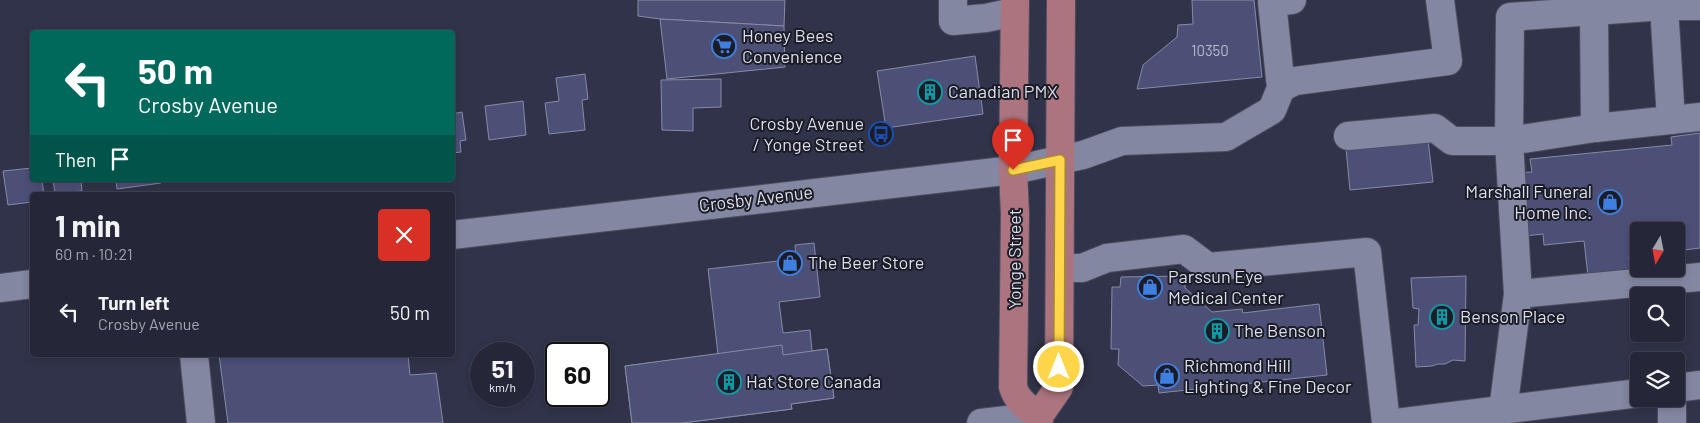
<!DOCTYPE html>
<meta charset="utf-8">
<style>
body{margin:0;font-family:Barlow,sans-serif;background:#313243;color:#f1f3f6;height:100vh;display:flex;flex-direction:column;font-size:19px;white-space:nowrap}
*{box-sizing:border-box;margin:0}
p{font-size:16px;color:#a3a5ae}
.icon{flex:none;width:28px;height:28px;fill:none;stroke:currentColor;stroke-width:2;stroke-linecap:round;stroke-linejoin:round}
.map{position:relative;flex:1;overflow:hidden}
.drawer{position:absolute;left:30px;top:192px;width:425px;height:165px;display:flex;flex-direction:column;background:#252638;border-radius:5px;box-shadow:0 2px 8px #0003,0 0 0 1px #424353}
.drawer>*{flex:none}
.guide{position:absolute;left:30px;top:30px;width:425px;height:152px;border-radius:5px;box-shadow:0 2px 8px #0003,0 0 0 1px #424353;background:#00695c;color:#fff;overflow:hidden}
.needle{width:32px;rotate:190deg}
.fabs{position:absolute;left:1630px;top:222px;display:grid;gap:10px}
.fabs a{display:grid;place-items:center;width:55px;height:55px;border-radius:5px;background:#252638;box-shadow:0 2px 8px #0003,0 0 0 1px #424353;font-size:25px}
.speed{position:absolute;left:470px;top:342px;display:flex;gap:10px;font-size:25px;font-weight:700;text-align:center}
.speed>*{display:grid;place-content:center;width:65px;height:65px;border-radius:50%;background:#252638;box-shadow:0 2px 8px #0003,0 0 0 1px #424353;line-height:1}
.speed small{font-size:12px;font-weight:400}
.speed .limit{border:2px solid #111;border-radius:8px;background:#fff;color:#111}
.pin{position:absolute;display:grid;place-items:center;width:42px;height:42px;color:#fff;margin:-51px -21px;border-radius:50% 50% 50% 0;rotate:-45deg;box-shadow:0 0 5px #0007}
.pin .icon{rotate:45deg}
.me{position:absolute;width:55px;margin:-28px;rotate:0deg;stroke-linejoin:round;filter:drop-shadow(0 0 4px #0008)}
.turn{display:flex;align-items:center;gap:18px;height:105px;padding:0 25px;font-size:22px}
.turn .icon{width:65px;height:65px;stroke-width:2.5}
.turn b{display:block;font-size:35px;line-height:42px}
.then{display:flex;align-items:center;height:48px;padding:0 25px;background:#0003;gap:10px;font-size:19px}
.round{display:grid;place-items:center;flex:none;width:52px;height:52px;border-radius:5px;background:#313243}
.head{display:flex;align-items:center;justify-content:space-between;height:85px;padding:0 25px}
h1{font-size:30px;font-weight:700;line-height:38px}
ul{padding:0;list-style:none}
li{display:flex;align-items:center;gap:15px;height:70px;padding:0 25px}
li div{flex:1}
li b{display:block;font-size:19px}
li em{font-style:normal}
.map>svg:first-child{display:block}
.building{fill:#4c5077;stroke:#878ba5}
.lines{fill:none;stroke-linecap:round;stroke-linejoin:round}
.minor-casing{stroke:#4b4e60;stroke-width:30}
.major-casing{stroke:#4b4e60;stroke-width:30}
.minor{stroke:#8387a1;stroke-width:28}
.major{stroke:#ac747e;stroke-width:28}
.route-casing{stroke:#a68a30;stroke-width:12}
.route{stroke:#ffd54a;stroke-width:9}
.labels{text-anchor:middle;stroke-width:4;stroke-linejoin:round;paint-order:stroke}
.number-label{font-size:15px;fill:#b7bacf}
.poi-label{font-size:18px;fill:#dbdeec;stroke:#1b1c26;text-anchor:start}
.street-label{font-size:18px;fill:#dbdeec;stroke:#1b1c26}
</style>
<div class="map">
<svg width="1700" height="423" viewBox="0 0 1700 423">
<rect width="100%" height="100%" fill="#31334a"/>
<!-- building -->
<g class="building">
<polygon points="638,0 785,0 784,26 660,19 638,16"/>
<polygon points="1192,0 1254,0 1262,77 1137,89 1143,65 1177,37 1178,25 1193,24"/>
<polygon points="660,19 784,26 785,67 667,79"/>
<polygon points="975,56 983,114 886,128 877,71"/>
<polygon points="585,74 588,99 582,100 585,130 549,134 545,103 559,101 556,78"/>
<polygon points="721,79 721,107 693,108 693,131 662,130 661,80"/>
<polygon points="523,101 526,135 489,140 485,106"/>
<polygon points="462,112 466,140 460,141 461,152 452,153 452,114"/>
<polygon points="1700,133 1700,248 1676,251 1676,231 1639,231 1639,256 1629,257 1631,272 1588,276 1584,241 1544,245 1543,234 1524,236 1517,173 1532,172 1530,159 1672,145 1671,137"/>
<polygon points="1428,140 1433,182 1350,190 1346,149"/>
<polygon points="32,168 32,180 42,180 44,195 32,195 32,202 8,205 3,171"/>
<polygon points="53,180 81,180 82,191 55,193"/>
<polygon points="116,180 164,180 160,181 161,183 117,189"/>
<polygon points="814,243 820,297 779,302 783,333 810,330 812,351 827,349 834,398 791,404 792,409 682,423 632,423 625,366 718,354 708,269 796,259 795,245"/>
<polygon points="1185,276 1185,288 1212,312 1242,309 1243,313 1319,304 1327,375 1159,393 1158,385 1143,386 1118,365 1119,349 1111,349 1112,287 1120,287 1121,277"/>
<polygon points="1466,276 1465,361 1453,360 1445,364 1438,364 1432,366 1416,367 1414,325 1418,325 1419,309 1413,308 1411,278"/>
<polygon points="782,345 783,355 827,349 834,398 791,404 792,409 682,423 632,423 625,366"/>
<polygon points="219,355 408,355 410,375 436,373 443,423 228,423"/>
</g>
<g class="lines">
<defs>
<g id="minor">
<polyline points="953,0 953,21 986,18 1014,12"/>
<polyline points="1664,6 1671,120"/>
<polyline points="1594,13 1595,128"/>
<polyline points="1281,88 1295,81 1448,61 1440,0"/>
<polyline points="1348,136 1435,128 1452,141 1509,141 1510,17 1664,6 1700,6"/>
<polyline points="452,235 1013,170 1083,155 1122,141 1226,137 1272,110 1281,88 1272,2 1292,0"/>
<polyline points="1060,268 1082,268 1107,258 1184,249 1208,267 1367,252 1386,423"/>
<polyline points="0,288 32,284"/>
<polyline points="1518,294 1700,277"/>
<polyline points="194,355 201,423"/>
<polyline points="1676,388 1700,385"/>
<polyline points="1672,399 1672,423"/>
<polyline points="1503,410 1518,294 1509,141 1595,128 1700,117"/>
<polyline points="981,423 1039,416"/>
<polyline points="1396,423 1639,393"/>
</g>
<g id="major">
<path d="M1015,0L1013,170L1015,214L1013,387C1017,401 1027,407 1039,416"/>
<polyline points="1039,423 1039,416 1059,387 1061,0"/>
</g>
</defs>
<!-- minor casing -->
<use href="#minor" class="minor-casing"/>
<!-- major casing -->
<use href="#major" class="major-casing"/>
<!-- minor -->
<use href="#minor" class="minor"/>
<!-- major -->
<use href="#major" class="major"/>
</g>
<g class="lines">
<defs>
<polyline id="route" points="1013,170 1060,160 1059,367"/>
</defs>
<!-- route casing -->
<use href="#route" class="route-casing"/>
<!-- route -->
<use href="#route" class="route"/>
</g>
<!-- icons -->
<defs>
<symbol id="supermarket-ring" viewBox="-11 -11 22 22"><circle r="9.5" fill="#1b1c26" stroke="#3f7fe0" stroke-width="1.5"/><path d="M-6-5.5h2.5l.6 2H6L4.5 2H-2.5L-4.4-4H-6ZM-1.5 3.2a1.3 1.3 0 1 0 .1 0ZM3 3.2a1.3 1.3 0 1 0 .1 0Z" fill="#3f7fe0"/></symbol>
<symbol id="building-ring" viewBox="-11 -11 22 22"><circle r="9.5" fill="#1b1c26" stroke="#0f9aa8" stroke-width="1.5"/><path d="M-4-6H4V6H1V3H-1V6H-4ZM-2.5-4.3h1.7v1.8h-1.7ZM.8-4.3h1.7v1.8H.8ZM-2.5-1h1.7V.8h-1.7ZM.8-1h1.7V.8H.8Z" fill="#0f9aa8"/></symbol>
<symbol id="bus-ring" viewBox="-11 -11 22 22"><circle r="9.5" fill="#1b1c26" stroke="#1a4fb4" stroke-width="1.5"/><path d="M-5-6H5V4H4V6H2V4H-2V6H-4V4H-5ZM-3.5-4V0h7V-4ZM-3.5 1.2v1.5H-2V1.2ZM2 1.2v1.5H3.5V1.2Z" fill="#1a4fb4"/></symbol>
<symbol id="shop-ring" viewBox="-11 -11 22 22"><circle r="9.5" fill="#1b1c26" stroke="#3f7fe0" stroke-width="1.5"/><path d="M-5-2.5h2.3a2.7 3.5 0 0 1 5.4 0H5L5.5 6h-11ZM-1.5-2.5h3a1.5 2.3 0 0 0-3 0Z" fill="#3f7fe0"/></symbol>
</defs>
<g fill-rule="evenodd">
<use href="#supermarket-ring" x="710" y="32" width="28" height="28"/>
<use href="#building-ring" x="916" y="78" width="28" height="28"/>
<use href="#bus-ring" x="867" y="120" width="28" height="28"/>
<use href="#shop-ring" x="1596" y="188" width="28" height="28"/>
<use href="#shop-ring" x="776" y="249" width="28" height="28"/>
<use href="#shop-ring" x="1136" y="273" width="28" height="28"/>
<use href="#building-ring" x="1428" y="303" width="28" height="28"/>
<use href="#building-ring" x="1203" y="317" width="28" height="28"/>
<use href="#shop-ring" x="1153" y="362" width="28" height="28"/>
<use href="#building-ring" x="715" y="368" width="28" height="28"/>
</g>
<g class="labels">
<!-- number labels -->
<g class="number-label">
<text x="1210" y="56">10350</text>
</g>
<!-- poi labels -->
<g class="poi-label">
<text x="742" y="42">Honey Bees<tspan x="742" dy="21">Convenience</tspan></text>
<text x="948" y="98">Canadian PMX</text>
<text x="864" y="130" text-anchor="end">Crosby Avenue<tspan x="864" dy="21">/ Yonge Street</tspan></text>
<text x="1592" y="198" text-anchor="end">Marshall Funeral<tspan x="1592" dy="21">Home Inc.</tspan></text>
<text x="808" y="269">The Beer Store</text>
<text x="1168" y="283">Parssun Eye<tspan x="1168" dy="21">Medical Center</tspan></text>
<text x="1460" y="323">Benson Place</text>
<text x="1234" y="337">The Benson</text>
<text x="1184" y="372">Richmond Hill<tspan x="1184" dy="21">Lighting &amp; Fine Decor</tspan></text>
<text x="746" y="388">Hat Store Canada</text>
</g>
<!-- street labels -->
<g class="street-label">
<text transform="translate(756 199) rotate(-7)" y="6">Crosby Avenue</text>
<text transform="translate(1015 259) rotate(-90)" y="6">Yonge Street</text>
</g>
</g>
</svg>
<div class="fabs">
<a><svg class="needle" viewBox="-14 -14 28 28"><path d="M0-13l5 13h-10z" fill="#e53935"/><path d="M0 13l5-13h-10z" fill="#a3a5ae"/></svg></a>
<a><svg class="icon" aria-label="search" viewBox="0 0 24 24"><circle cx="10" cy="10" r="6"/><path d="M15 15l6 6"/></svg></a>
<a><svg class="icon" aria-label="layers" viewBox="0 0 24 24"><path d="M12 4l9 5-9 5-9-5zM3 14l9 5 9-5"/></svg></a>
</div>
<div class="speed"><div>51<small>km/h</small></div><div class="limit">60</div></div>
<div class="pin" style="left:1013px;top:170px;background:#d93025"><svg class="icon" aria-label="arrive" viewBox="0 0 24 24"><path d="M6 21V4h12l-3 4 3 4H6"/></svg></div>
<svg class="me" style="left:1059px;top:367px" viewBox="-20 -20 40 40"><circle r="17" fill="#ffd54a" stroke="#fff" stroke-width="3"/><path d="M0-11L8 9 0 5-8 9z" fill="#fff"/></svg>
<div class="guide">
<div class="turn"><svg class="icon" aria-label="left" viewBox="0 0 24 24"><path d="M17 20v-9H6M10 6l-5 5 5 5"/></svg><div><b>50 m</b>Crosby Avenue</div></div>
<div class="then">Then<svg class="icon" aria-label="arrive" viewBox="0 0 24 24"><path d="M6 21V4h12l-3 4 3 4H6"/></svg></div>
</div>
<section class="drawer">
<div class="head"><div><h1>1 min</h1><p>60 m · 10:21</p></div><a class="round" style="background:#d93025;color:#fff"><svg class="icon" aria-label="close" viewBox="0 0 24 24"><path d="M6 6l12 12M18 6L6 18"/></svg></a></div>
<ul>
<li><svg class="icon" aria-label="left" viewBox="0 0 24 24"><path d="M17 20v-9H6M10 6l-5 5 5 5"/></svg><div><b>Turn left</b><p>Crosby Avenue</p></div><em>50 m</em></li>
</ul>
</section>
</div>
